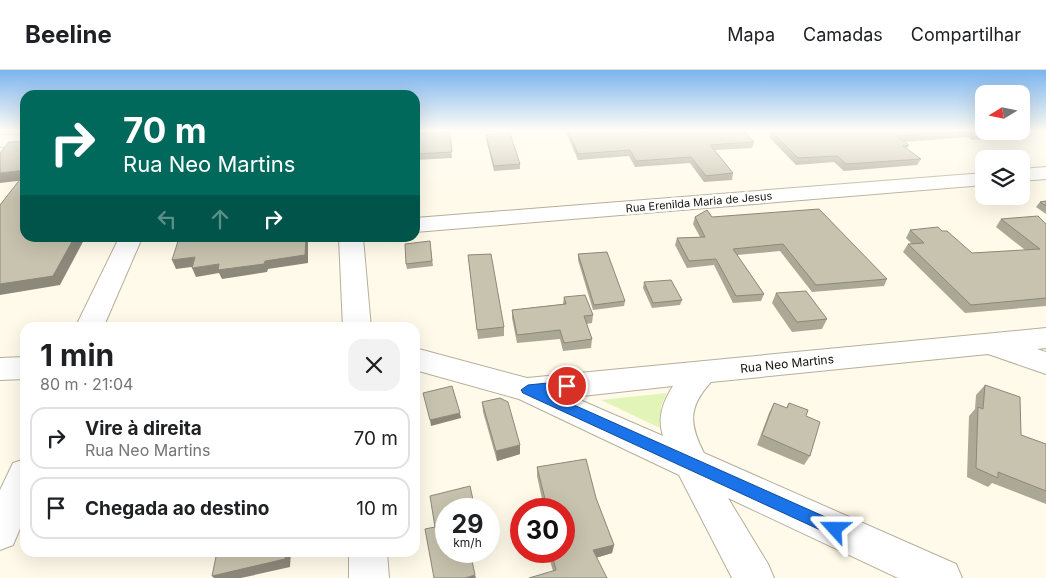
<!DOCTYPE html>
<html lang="pt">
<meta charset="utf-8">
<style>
body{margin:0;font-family:Inter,sans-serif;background:#f2f2f2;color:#202124;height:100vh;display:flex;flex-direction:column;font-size:19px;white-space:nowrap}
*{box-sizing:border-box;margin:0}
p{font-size:16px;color:#757577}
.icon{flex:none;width:28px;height:28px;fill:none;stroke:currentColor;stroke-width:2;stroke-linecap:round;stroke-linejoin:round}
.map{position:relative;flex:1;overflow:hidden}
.side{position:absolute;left:20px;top:252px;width:400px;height:235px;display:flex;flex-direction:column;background:#fff;border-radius:15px;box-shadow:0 5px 20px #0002}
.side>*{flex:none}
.guide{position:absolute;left:20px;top:20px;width:400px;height:152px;border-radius:15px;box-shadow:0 5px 20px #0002;background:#00695c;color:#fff;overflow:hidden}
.needle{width:32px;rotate:260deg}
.tools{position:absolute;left:975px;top:15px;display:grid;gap:10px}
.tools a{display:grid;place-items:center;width:55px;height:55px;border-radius:10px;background:#fff;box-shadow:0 5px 20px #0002;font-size:25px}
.speed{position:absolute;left:435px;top:428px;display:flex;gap:10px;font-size:25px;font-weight:700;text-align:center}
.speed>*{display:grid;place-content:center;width:65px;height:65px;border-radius:50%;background:#fff;box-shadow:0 5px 20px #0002;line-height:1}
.speed small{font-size:12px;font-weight:400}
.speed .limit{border:8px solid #d22;background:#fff;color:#111}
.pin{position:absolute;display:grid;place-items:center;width:42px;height:42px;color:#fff;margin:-21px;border:2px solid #fff;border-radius:50%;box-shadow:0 1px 5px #0007}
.me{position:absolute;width:55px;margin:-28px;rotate:294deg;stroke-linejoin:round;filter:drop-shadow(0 0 4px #0008)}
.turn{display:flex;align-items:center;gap:18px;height:105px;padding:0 20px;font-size:22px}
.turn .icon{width:65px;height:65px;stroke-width:2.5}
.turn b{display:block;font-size:35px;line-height:42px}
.lanes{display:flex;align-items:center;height:48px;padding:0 20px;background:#0003;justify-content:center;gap:25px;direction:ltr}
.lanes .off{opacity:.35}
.round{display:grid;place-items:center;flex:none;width:52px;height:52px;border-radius:15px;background:#f2f2f2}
.overview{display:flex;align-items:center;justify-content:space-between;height:85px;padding:0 20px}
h1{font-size:30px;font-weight:700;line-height:38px}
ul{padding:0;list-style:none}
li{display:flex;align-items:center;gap:15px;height:62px;margin:0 10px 8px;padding:0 10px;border:2px solid #e0e0e0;border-radius:15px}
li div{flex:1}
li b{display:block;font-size:19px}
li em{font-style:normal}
header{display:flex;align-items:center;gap:30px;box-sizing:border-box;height:70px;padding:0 25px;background:#fff;border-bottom:1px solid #e0e0e0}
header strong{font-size:24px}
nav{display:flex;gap:28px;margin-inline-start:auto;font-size:18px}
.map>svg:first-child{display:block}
.green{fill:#e3f4b8}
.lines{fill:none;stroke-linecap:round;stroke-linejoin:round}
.minor-casing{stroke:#b5af9b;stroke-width:2}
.minor{fill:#fff;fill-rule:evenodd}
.wall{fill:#aca896}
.shaded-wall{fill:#8c887a}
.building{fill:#c8c3ae;stroke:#8c887a}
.route{fill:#1a73e8;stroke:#114b97}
.labels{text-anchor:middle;stroke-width:5;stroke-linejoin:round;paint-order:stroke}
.far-street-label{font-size:11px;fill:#13110a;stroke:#fff}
.street-label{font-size:12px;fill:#13110a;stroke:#fff}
</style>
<header>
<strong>Beeline</strong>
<nav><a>Mapa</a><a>Camadas</a><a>Compartilhar</a></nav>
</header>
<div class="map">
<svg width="1046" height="508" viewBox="0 0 1046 508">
<rect width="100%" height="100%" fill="#fffae9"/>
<!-- green -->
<polygon class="green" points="667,323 661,336 662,359 601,330"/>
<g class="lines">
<defs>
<g id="minor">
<polygon points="0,65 25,65 25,75 0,77"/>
<polygon points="1046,97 1046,109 1021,111 1021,99"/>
<polygon points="984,103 984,115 415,162 415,148"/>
<polygon points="119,168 142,168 103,258 75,258"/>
<polygon points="339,168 363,168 371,258 343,258"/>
<path d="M1046,258V278L1037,279L1046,282V304L988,284L711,312C688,337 689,354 704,383L956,494L962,508H898L728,428L768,494L774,508H732L679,405L519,329L415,300V278L527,308ZM673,316C663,332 657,347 663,366L573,327Z"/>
<polygon points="25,287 25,309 0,310 0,288"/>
<polygon points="25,389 25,447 13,475 0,480 0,420 13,393"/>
<polygon points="349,482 387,482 389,508 349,508"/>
</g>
</defs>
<!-- minor casing -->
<use href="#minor" class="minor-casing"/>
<!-- minor -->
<use href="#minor" class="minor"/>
</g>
<!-- wall -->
<g class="wall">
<polygon points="415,60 423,60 423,64 450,62 452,88 415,90"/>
<polygon points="565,60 636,60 638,62 754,72 752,78 715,80 733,103 732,110 704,112 690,93 635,97 629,86 578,90"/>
<polygon points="984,60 984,61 1019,61 1015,67 972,70 967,67 904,72 909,75 907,79 921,89 917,95 844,101 834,92 796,95 769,67 771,61"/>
<polygon points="486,65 520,94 520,99 494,101 486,69"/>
<polygon points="1046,131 1046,144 1036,137 1040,132"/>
<polygon points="695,147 712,147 887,209 884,216 812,222 780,181 737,185 764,224 761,231 733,233 714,195 687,198 675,175 677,168 700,167 693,154"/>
<polygon points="1001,149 1046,154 1046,236 965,243 903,182 908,174 912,174 906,168 910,160 942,161 972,183 1025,180 996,157"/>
<polygon points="430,171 433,196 407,199 406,194"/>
<polygon points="578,184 625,231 624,236 593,240 578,190"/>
<polygon points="469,194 504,257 504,266 478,269"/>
<polygon points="644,212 682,230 680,235 652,238 643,218"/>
<polygon points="776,223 827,249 822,259 792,262 772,233"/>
<polygon points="564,227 593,245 592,253 586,254 592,269 591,278 563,281 560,269 517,273 512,248 512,240 563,234"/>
<polygon points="985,315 1021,365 1046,374 1046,434 992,413 988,417 967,407 969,346 975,339 976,325"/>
<polygon points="482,332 520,375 520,384 497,391 483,342"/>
<polygon points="774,333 786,338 789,333 806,346 810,386 804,395 757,375 769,343"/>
<polygon points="537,397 596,428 614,475 612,483 553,501 547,481 564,481 564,439 535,439 535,430 542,429 537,406"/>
</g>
<!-- shaded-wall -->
<g class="shaded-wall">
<polygon points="25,100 25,110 0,113 0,103"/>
<polygon points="74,168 85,168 60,215 0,225 0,214"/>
<polygon points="168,168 180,168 169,169"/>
<polygon points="306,168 308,168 308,193 268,199 267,202 222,209 219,203 196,207 192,198 219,194 265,191"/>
<polygon points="195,187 199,196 176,199 172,190"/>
<polygon points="460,343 461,348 431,356 430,350"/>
<polygon points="520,375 520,384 497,391 496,381"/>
<polygon points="614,475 612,483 592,489 593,480"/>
<polygon points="52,482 75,482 56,486"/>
<polygon points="286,482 291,482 290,497 241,508 214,508 212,506"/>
<polygon points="475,505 476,508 465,508"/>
</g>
<!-- building -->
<g class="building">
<polygon points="415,60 422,60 422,64 450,62 452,82 415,84"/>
<polygon points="568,60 636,60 638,62 663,60 743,60 754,72 710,75 733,103 706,106 691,87 636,91 630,80 578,84"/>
<polygon points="790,60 984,60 984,61 1013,61 976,64 971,61 896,66 909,75 903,76 921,89 846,94 837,86 798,88 771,61"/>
<polygon points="510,63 520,94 494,96 486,65"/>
<polygon points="25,71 25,100 0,103 0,83 9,72"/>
<polygon points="25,103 25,168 74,168 53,206 0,214 0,135"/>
<polygon points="1046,131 1046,136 1040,132"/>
<polygon points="819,139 887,209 816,215 783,174 733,179 764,224 736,226 716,189 689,191 677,168 705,167 695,147 707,140 712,147"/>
<polygon points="1038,146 1046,154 1046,228 971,235 908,174 924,173 910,160 938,157 942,161 947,161 972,183 1040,179 1001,149"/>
<polygon points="179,168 306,168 305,185 265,191 264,194 218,200 219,194 192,198 195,187 172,190"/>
<polygon points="430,171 432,191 406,194 405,174"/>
<polygon points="607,182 625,231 594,235 578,184"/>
<polygon points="491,184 504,257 477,260 468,185"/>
<polygon points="671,210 682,230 653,233 644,212"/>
<polygon points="806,221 827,249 797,252 776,223"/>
<polygon points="585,225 593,245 584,246 592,269 564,273 560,260 517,265 512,240 566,234 564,227"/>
<polygon points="985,315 1020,327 1021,365 1046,374 1046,421 998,402 998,408 976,398 978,337 983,339"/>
<polygon points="452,316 460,343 430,350 423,323"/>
<polygon points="500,328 508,332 520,375 496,381 482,332"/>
<polygon points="774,333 787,338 789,333 808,340 806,346 820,352 810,386 762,365"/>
<polygon points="586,389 596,428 614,475 593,480 607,508 529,508 556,500 551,481 564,481 564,439 538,439 535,430 545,429 537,397"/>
<polygon points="470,416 475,439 446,439 446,481 470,481 475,505 465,508 434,508 425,459 435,457 430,426"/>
<polygon points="217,482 286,482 285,489 212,506"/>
</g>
<!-- sky -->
<linearGradient id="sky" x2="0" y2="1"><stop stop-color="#7bb4ef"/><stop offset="0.46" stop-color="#fffdf5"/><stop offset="1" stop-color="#fffdf5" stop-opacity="0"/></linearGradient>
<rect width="1046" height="131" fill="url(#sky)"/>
<!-- route -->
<polygon class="route" points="567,311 571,312 573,316 571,319 547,323 841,454 843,459 841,464 835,467 829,464 523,323 521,320 528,315"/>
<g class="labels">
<!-- far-street labels -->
<g class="far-street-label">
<text transform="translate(699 132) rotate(-5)" y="4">Rua Erenilda Maria de Jesus</text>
</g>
<!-- street labels -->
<g class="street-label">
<text transform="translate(787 294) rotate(-6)" y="4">Rua Neo Martins</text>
</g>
</g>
</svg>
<div class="tools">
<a><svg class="needle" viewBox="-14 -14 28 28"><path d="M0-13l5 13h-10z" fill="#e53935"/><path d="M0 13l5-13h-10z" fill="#757577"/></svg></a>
<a><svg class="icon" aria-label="layers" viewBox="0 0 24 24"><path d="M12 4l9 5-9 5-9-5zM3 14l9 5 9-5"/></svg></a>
</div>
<div class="speed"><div>29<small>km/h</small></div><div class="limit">30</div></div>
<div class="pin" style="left:567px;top:316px;background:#d93025"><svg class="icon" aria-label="arrive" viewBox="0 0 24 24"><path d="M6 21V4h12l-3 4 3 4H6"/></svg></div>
<svg class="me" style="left:835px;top:459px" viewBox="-20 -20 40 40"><path d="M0-17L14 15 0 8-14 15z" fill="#1a73e8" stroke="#fff" stroke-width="4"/></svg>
<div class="guide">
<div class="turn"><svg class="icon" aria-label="right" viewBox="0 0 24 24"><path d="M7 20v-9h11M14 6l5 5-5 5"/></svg><div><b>70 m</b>Rua Neo Martins</div></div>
<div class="lanes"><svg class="icon off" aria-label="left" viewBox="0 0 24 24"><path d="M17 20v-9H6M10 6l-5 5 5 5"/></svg><svg class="icon off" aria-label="ahead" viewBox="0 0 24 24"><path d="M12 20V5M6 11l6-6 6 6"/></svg><svg class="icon" aria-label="right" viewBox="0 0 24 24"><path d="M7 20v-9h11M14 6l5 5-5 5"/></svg></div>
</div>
<section class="side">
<div class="overview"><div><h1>1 min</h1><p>80 m · 21:04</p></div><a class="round"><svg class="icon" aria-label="close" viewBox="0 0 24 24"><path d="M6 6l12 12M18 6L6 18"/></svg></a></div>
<ul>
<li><svg class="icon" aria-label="right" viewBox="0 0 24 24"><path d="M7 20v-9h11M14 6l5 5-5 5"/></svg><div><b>Vire à direita</b><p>Rua Neo Martins</p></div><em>70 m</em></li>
<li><svg class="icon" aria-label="arrive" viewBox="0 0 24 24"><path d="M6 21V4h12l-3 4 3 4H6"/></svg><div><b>Chegada ao destino</b></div><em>10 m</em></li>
</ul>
</section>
</div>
